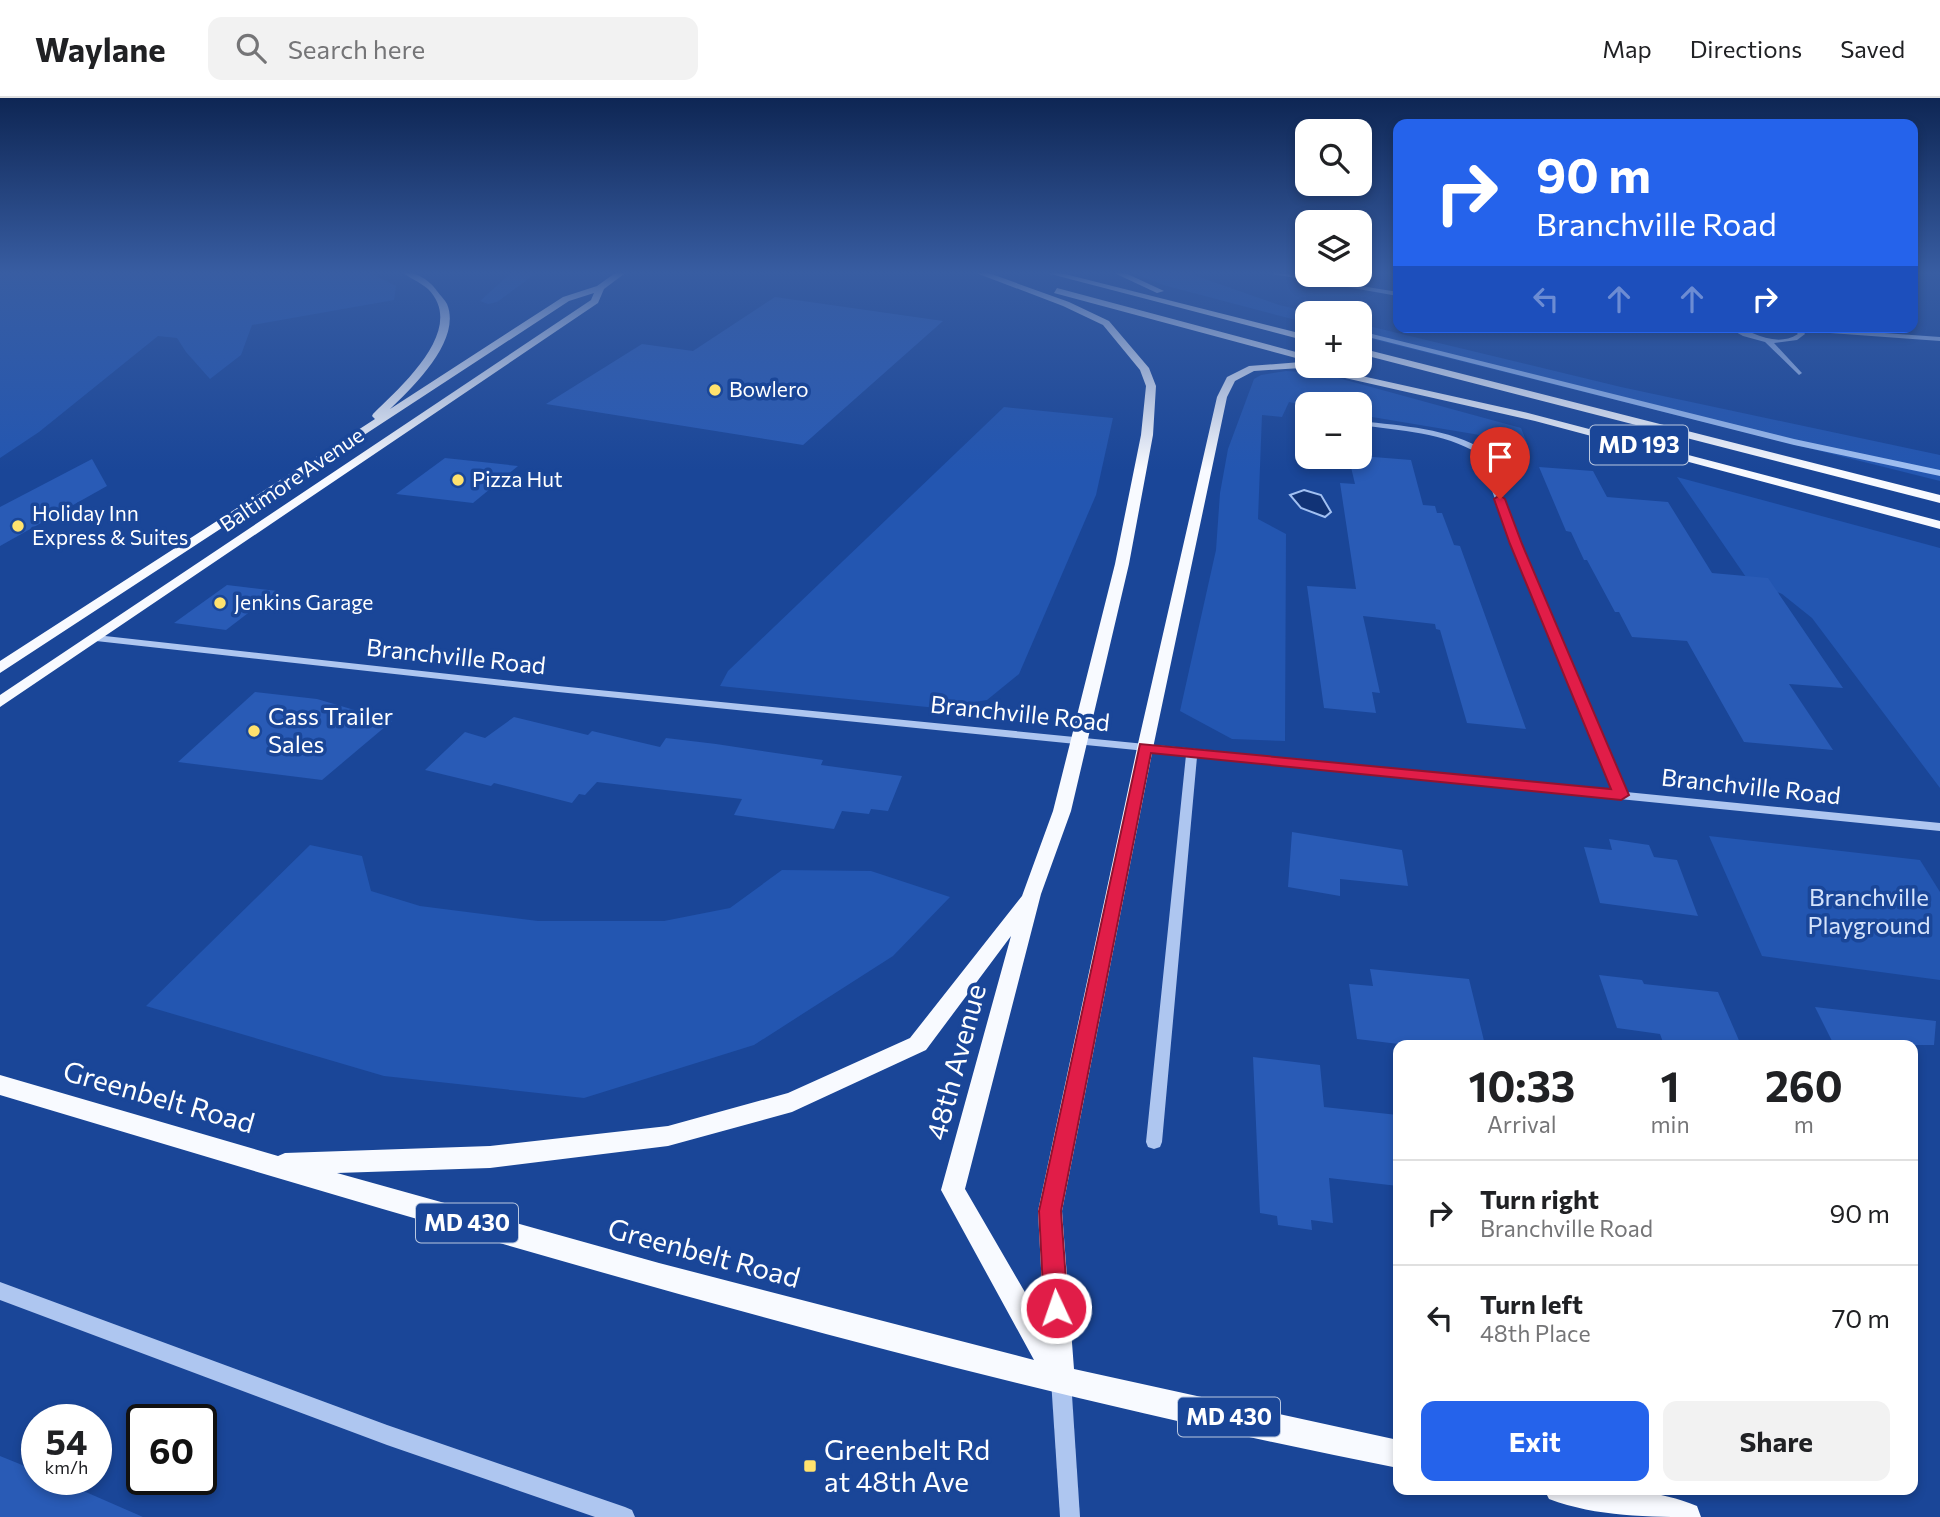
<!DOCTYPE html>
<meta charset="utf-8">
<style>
body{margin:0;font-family:Commissioner,sans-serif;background:#f2f2f2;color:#202124;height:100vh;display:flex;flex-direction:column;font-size:26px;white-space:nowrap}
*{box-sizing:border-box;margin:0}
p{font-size:23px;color:#757577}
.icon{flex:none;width:38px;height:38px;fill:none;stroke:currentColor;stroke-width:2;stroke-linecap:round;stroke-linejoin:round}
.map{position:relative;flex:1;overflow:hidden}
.sheet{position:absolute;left:1393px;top:942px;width:525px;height:455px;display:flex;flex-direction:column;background:#fff;border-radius:14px;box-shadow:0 4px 10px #0003}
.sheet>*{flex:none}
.top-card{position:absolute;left:1393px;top:21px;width:525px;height:214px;border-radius:14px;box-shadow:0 4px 10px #0003;background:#2563eb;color:#fff;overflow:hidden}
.buttons{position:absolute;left:1295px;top:21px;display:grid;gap:14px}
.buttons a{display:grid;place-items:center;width:77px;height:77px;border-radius:14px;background:#fff;box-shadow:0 4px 10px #0003;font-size:35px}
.speed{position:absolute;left:21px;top:1306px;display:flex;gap:14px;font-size:35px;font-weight:700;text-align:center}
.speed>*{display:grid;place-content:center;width:91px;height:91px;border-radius:50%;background:#fff;box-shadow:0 4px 10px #0003;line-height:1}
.speed small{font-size:18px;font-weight:400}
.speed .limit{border:4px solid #111;border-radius:10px;background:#fff;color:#111}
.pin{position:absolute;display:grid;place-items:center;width:60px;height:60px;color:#fff;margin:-72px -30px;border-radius:50% 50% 50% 0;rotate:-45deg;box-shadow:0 0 7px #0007}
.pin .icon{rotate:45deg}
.me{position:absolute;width:77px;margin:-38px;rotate:357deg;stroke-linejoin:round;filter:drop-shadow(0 0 5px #0008)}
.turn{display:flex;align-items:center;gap:24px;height:147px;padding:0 28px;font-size:32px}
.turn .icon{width:91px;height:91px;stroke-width:2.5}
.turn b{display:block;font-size:49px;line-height:60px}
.lanes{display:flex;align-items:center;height:66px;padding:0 28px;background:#0003;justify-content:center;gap:35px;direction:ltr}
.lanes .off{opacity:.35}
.eta{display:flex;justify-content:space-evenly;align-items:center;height:119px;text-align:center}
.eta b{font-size:42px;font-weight:700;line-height:49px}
.cta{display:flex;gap:14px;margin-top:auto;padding:14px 28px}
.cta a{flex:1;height:80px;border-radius:14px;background:#2563eb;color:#fff;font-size:28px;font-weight:700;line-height:80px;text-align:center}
.cta a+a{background:#f2f2f2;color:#202124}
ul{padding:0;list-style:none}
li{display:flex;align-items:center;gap:21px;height:105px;padding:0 28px;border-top:2px solid #e0e0e0}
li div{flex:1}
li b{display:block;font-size:26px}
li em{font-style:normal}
header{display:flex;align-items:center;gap:42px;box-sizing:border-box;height:98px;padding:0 35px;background:#fff;border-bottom:2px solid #e0e0e0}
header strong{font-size:33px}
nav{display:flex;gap:38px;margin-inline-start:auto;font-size:24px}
.search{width:490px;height:63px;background:#f2f2f2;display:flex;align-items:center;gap:18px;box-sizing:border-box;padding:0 24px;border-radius:14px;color:#757577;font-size:26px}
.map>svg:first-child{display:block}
.green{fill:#2356b1}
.water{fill:#113376;stroke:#a1c0f2;stroke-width:2}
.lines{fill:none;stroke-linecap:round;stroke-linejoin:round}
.stream{fill:#a1c0f2;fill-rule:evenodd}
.building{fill:#295bb6}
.minor{fill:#aec6f0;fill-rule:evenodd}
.major{fill:#f8faff;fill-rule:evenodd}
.route{fill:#e11d48;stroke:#92132f;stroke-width:2}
.poi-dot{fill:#ffe26e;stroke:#1a4698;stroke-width:2.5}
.labels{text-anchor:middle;stroke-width:7;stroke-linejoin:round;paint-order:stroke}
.far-poi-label{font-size:21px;fill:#fff;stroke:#1a4698;text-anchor:start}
.far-street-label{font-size:21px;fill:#fff;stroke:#1a4698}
.shield{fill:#1a4698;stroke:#bac8e0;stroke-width:2}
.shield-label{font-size:23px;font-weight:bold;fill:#fff}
.street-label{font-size:24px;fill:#fff;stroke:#1a4698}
.poi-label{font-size:24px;fill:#fff;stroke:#1a4698;text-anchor:start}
.park-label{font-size:24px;fill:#d5e3fb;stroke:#1a4698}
.near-street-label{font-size:28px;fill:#fff;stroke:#1a4698}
.near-poi-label{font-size:28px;fill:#fff;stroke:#1a4698;text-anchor:start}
</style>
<header>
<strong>Waylane</strong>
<div class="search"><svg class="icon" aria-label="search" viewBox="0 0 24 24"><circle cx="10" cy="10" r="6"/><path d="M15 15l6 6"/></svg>Search here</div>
<nav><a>Map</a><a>Directions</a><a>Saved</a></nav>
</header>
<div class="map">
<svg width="1940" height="1419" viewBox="0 0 1940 1419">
<rect width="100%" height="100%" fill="#1a4698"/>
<!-- green -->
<g class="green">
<polygon points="0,173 366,173 396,188 394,202 252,227 241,257 210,281 186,254 177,240 158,238 39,334 0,360"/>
<polygon points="513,173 539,173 497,204 488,206 480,203"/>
<polygon points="1129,173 1182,173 1279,207 1314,215 1307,215 1307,225 1163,187"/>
<polygon points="1360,226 1621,289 1940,357 1940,383 1360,238"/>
<polygon points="1286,273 1320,275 1521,330 1527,345 1360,317 1360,306 1307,308 1289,304 1282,319 1262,317 1258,421 1286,436 1285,643 1232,641 1180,613 1216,452 1220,395 1228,351 1254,281 1261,277"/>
<polygon points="1004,309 1113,320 1096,397 1019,576 987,602 937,610 720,588 728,573"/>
<polygon points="1677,379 1940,450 1940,690 1812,520 1782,496 1748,482"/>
<polygon points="1709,738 1920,762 1940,794 1940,882 1762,858"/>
<polygon points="310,747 362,758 371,793 420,808 538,823 664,823 730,810 782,772 871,773 950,799 893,858 754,947 584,1000 384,978 146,908"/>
</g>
<!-- water -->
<polygon class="water" points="1304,392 1321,397 1331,414 1325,419 1301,410 1290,397"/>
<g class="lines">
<!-- stream -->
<polygon class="stream" points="1360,233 1794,341 1940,372 1940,378 1794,347 1360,237"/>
</g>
<!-- building -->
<g class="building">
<polygon points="775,199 943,223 803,347 546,306 642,246 693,253"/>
<polygon points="1361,358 1411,362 1423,407 1435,408 1437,415 1442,415 1454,447 1460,448 1526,631 1467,625 1440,532 1436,531 1435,526 1363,518 1380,595 1372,594 1376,615 1324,610 1307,488 1356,491 1340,385 1355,386 1350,365 1363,366"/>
<polygon points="445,360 518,368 473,405 396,396"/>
<polygon points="92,361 107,388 0,448 0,409"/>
<polygon points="1539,369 1593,373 1607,399 1668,404 1712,475 1768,480 1843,590 1789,586 1833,652 1744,644 1687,543 1632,539 1619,514 1615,514 1587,462 1584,462 1571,434 1566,433"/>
<polygon points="227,487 277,493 226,532 174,525"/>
<polygon points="255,594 317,601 392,623 322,682 178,664"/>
<polygon points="514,619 588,637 592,633 660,649 666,640 716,646 823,662 821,667 902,678 888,713 871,711 869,716 842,713 834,731 734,717 742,701 597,684 585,697 579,696 572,705 494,685 491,688 425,672 465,634 485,640"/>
<polygon points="1292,734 1402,752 1408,788 1340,781 1340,798 1288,789"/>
<polygon points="1609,741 1649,747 1654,759 1677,762 1698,818 1600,805 1584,749 1612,752"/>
<polygon points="1370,871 1469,881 1485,947 1407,947 1357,941 1349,886 1373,888"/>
<polygon points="1599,877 1642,882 1644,886 1718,894 1741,947 1664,947 1660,936 1617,930"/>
<polygon points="1815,909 1936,923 1934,947 1834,947"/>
<polygon points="1253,959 1320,967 1324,1009 1398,1017 1398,1088 1329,1080 1333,1125 1311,1122 1312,1132 1278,1127 1277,1118 1260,1115"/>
<polygon points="0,1358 37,1373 37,1381 56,1381 143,1419 0,1419"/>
</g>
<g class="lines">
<!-- minor -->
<g class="minor">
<polygon points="1255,173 1269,173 1398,194 1398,198"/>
<path d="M1727,229C1751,229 1772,252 1798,236L1791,229H1800L1940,239V243L1803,233L1805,236L1797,242L1774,245L1801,274L1802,275L1799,277L1765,244L1743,238Z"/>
<polygon points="1297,313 1307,314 1307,318 1297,317"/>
<path d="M1360,323C1403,328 1448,330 1486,353L1521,446L1626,694L1940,725V733L1197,659L1162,1044L1160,1049L1154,1051L1148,1049L1146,1044L1186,657L558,594L96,543L91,540L96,537L558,588L1613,692L1511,446L1479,356C1443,334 1401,333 1360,327Z"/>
<polygon points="0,1184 387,1327 625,1409 632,1412 635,1419 595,1419 387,1347 0,1202"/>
<polygon points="1061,1272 1068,1275 1071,1282 1080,1419 1060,1419 1051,1282 1054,1275"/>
</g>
<!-- major -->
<g class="major">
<path d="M401,173C414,173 430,182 437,193C440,197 445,202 447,206C462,242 413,289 390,311L563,199L597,188L618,173H628L604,191L598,205L0,609V597L591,202L594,195L569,203L0,575V563L375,321L372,318L373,316C400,289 468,231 428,191C420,184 409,180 401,173Z"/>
<path d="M971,173H983L1069,204L1109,223L1149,270L1156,288L1153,337L1129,466L1071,713L1041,796L965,1091L1044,1227L1038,1113L1137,650L1217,299L1227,279L1249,268L1301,264L1307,268H1317L1528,315L1940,423V431L1535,323L1301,270L1254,273L1235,283L1227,299L1153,650L1062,1113L1074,1271L1398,1342V1370C925,1277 462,1135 0,997V977L278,1058L285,1055L490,1048L668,1028L788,995L910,940L1022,798L1053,713L1115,466L1141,337L1146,288L1140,272L1103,227L1063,208ZM1011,838L941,1092L1034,1262L659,1165L337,1075L490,1070L668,1048L792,1014L926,952Z"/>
<polygon points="1039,173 1053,173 1307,237 1307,243"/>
<polygon points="1110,173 1121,173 1164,193 1157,195"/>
<polygon points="1057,190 1307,257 1307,263 1054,195"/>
<polygon points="1360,250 1940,397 1940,405 1360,256"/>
<path d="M1544,1391C1596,1391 1648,1388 1697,1408L1701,1419C1649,1419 1597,1419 1549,1401Z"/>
</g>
</g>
<!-- sky -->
<linearGradient id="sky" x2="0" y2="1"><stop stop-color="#0e2654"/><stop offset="0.47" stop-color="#385da2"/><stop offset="1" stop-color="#385da2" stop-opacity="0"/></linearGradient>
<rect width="1940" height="372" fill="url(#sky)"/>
<!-- route -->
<polygon class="route" points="1500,397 1505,401 1522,446 1629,697 1621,702 1151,655 1061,1113 1068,1210 1064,1218 1056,1222 1048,1218 1044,1210 1039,1113 1140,646 1611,691 1510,446 1494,401"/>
<!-- markers -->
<g class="poi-dot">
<circle cx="715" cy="292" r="7"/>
<circle cx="458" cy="382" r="7"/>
<circle cx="18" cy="428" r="7"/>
<circle cx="220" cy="505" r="7"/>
<circle cx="254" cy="633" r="7"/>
<rect x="803" y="1361" width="14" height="14" rx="3.5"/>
</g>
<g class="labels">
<!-- far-poi labels -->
<g class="far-poi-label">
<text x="729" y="299">Bowlero</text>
<text x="472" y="389">Pizza Hut</text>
<text x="32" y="423">Holiday Inn<tspan x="32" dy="24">Express &amp; Suites</tspan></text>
<text x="234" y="512">Jenkins Garage</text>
</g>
<!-- far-street labels -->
<g class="far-street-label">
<text transform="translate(292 382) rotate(-34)" y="7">Baltimore Avenue</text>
</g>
<!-- shield labels -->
<g class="shield">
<rect x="1590" y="327.5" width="98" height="39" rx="5"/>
<rect x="416" y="1105.5" width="102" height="39" rx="5"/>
<rect x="1178" y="1299.5" width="102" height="39" rx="5"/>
</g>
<g class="shield-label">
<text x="1639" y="355">MD 193</text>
<text x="467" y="1133">MD 430</text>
<text x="1229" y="1327">MD 430</text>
</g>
<!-- street labels -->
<g class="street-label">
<text transform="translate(456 559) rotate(6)" y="8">Branchville Road</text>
<text transform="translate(1020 616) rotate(6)" y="8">Branchville Road</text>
<text transform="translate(1751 689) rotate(6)" y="8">Branchville Road</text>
</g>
<!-- poi labels -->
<g class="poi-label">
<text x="268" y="627">Cass Trailer<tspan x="268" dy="28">Sales</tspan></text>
</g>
<!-- park labels -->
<g class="park-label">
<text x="1869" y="808">Branchville<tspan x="1869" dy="28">Playground</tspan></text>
</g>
<!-- near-street labels -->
<g class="near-street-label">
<text transform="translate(956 964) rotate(-75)" y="10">48th Avenue</text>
<text transform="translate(159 999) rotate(16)" y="10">Greenbelt Road</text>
<text transform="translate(704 1155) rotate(15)" y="10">Greenbelt Road</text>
</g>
<!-- near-poi labels -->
<g class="near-poi-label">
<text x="824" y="1362">Greenbelt Rd<tspan x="824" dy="32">at 48th Ave</tspan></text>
</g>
</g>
</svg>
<div class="buttons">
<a><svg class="icon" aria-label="search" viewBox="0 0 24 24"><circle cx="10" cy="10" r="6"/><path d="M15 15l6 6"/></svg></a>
<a><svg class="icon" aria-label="layers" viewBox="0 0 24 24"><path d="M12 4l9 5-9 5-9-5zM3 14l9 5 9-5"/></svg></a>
<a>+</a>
<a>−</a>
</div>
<div class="speed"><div>54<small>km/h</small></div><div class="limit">60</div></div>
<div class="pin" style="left:1500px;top:401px;background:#d93025"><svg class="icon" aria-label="arrive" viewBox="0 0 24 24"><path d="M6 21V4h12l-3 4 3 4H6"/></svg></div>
<svg class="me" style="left:1056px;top:1210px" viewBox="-20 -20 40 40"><circle r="17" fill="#e11d48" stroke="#fff" stroke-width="3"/><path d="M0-11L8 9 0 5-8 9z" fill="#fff"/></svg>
<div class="top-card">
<div class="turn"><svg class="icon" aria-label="right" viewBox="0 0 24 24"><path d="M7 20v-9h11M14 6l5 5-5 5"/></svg><div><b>90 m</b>Branchville Road</div></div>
<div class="lanes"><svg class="icon off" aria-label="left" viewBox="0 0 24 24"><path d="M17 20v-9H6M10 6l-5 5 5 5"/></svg><svg class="icon off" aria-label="ahead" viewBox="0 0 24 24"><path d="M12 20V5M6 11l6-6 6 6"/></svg><svg class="icon off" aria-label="ahead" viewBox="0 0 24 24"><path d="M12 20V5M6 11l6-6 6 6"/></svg><svg class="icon" aria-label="right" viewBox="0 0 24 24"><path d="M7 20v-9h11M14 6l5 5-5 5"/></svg></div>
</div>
<section class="sheet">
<div class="eta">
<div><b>10:33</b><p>Arrival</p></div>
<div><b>1</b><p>min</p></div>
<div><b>260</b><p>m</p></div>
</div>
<ul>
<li><svg class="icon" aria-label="right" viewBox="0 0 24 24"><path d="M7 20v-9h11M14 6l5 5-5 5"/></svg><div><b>Turn right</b><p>Branchville Road</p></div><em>90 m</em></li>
<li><svg class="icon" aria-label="left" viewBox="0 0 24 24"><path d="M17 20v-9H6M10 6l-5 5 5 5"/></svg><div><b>Turn left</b><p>48th Place</p></div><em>70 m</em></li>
</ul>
<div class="cta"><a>Exit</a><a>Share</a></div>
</section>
</div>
